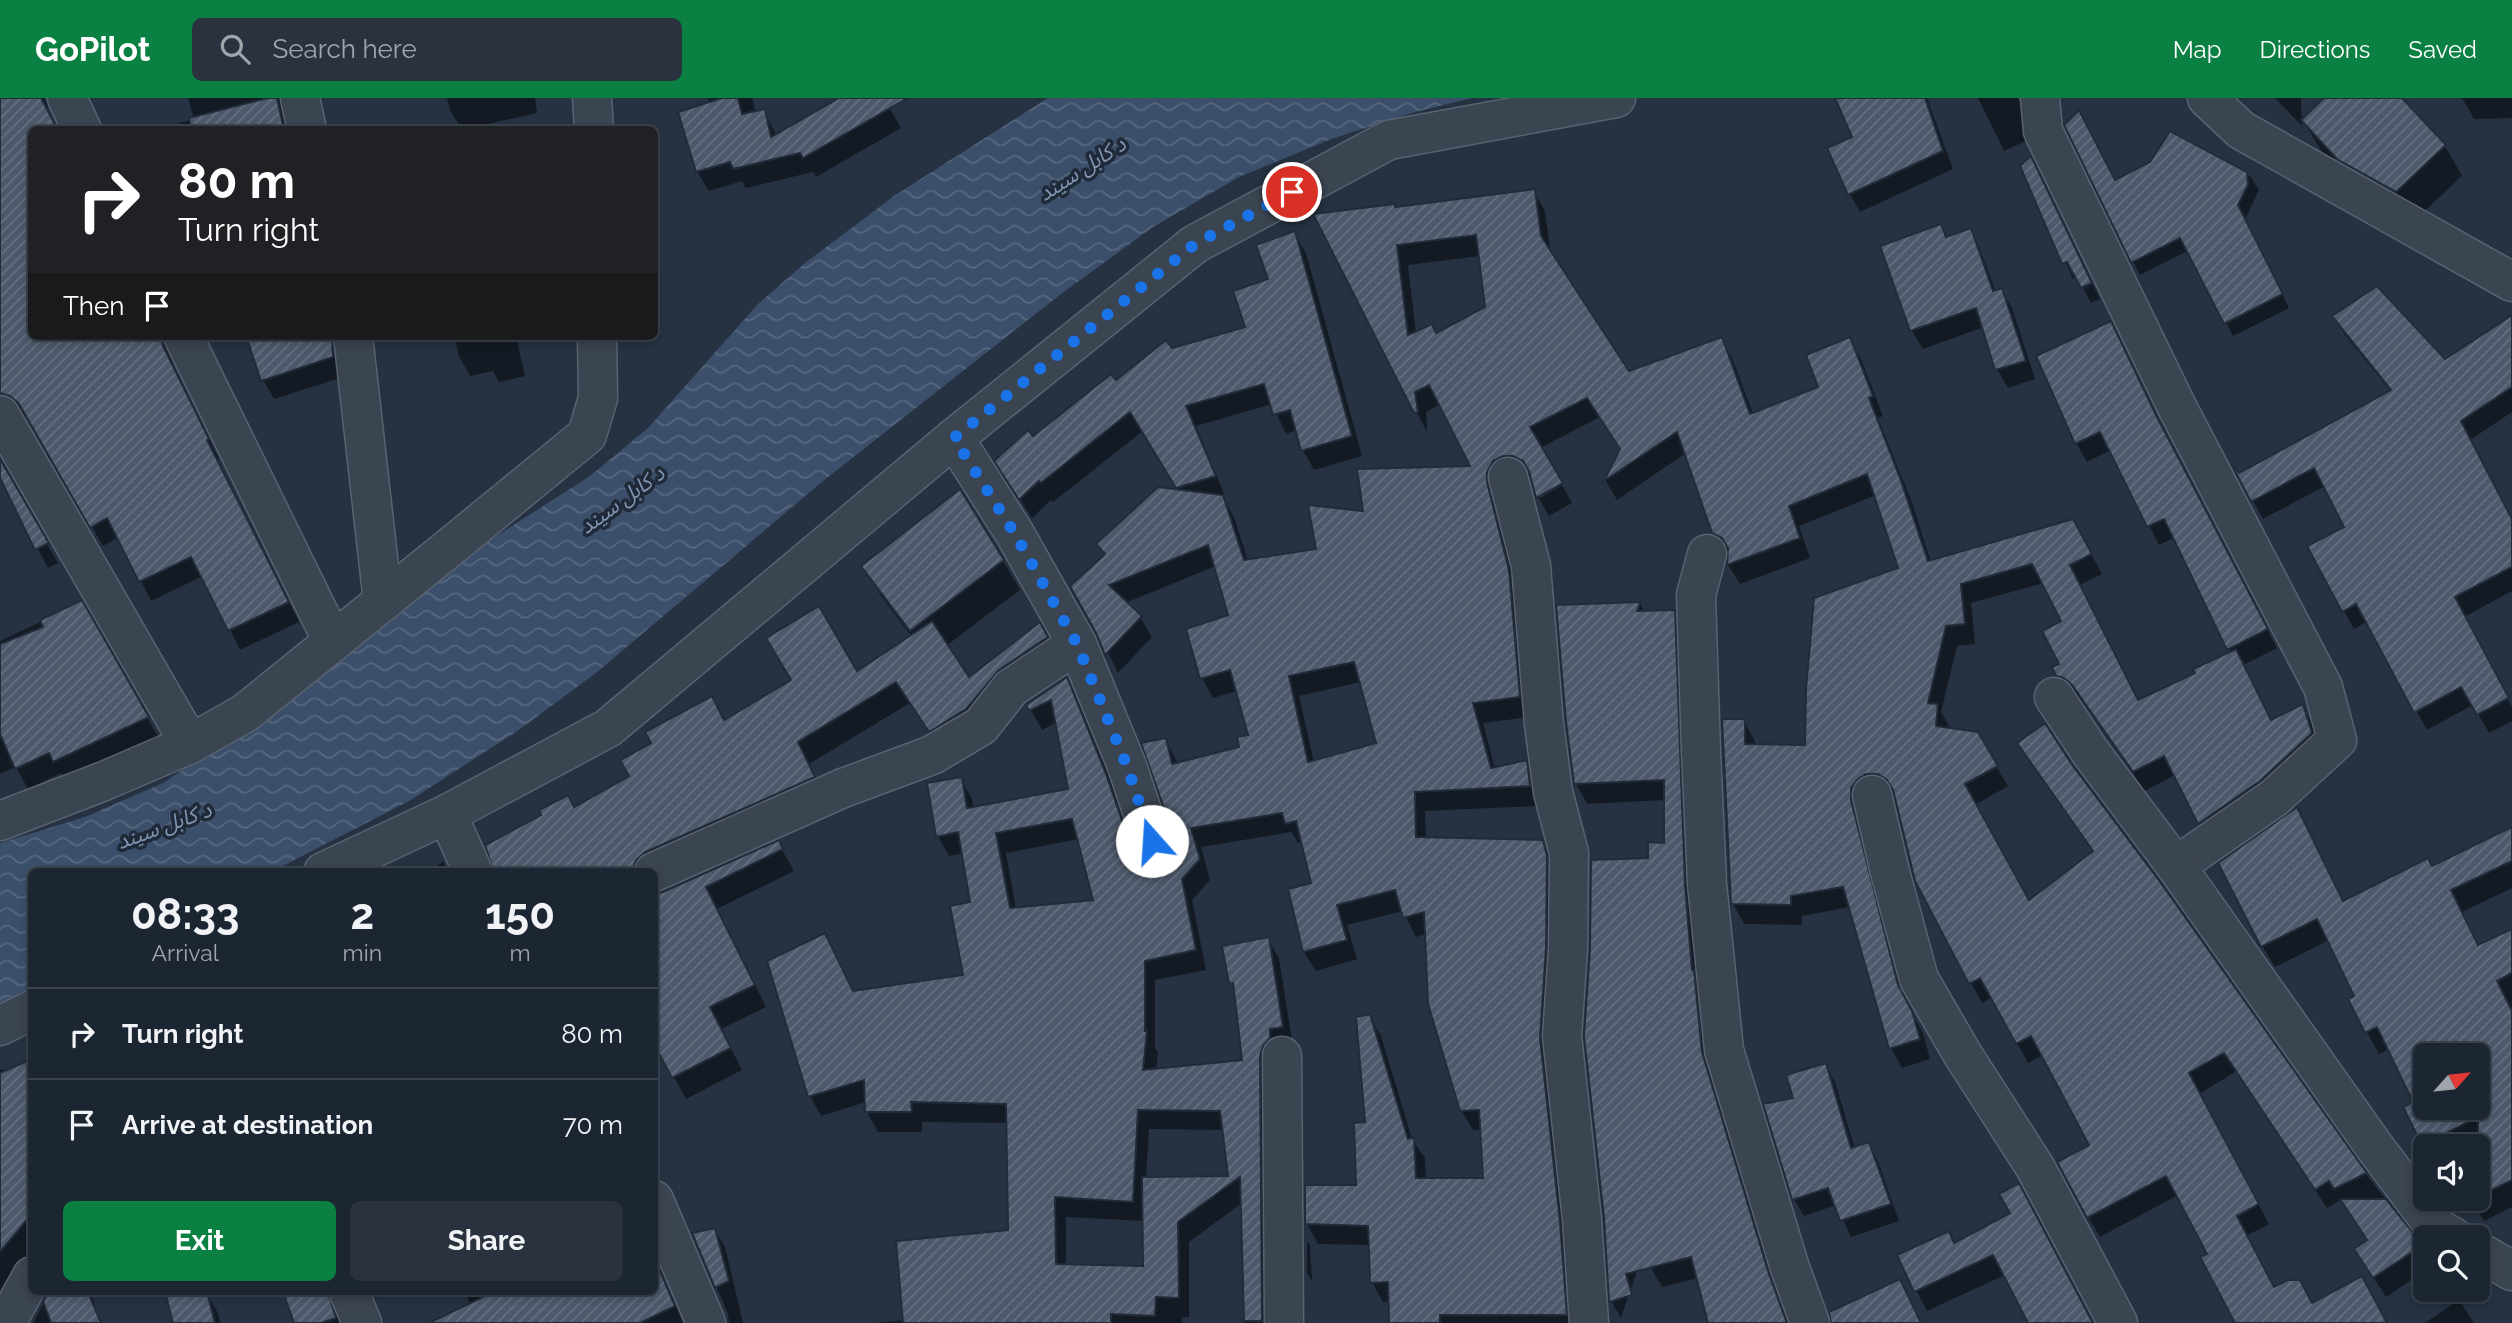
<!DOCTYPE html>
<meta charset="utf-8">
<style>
body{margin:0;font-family:Raleway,"Noto Sans Arabic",sans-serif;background:#29323e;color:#f1f3f6;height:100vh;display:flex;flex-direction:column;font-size:26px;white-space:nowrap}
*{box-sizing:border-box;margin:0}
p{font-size:23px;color:#a0a5ac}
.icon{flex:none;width:38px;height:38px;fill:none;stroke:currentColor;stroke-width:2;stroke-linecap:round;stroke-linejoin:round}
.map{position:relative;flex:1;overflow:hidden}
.sheet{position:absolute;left:28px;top:770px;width:630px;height:427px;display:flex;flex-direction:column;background:#1c2632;border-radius:10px;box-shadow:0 4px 10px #0003,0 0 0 2px #3a434d}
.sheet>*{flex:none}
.banner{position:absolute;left:28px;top:28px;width:630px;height:214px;border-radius:10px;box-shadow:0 4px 10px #0003,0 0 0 2px #3a434d;background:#202124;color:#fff;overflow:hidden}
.needle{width:46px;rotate:63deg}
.fabs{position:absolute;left:2413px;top:945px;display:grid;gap:14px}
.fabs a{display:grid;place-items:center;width:77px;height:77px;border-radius:10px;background:#1c2632;box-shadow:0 4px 10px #0003,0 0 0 2px #3a434d;font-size:35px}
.pin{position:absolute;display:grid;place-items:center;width:60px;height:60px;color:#fff;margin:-30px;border:4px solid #fff;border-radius:50%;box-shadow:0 2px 7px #0007}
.me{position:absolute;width:77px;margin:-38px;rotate:341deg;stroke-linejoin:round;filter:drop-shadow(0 0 5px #0008)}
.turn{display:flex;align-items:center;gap:24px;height:147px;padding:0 35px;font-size:32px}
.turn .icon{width:91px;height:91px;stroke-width:2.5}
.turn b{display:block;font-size:49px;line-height:60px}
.then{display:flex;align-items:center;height:66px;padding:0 35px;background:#0003;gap:14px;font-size:26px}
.eta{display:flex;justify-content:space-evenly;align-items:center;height:119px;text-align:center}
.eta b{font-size:42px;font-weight:700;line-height:49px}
.action{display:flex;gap:14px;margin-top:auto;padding:14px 35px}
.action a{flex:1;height:80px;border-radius:10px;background:#0b8043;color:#fff;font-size:28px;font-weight:700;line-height:80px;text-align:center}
.action a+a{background:#29323e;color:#f1f3f6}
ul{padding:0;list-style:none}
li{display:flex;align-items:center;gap:21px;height:91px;padding:0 35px;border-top:2px solid #3a434d}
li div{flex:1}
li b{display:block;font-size:26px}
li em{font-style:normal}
header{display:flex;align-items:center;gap:42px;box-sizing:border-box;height:98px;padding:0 35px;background:#0b8043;color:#fff}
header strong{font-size:33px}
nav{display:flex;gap:38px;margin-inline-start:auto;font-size:24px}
.search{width:490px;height:63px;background:#29323e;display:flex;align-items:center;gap:18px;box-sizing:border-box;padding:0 24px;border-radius:10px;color:#a0a5ac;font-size:26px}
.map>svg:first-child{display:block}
.water{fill:url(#water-waves)}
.shadow{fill:#0007;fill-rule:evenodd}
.building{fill:url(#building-hatch);stroke:#212b39;stroke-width:2;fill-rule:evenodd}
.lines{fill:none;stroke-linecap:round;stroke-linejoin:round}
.street-casing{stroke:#59626f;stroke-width:41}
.street{stroke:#3b4451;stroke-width:38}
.route{stroke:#1a73e8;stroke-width:12;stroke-dasharray:0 21.6}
.labels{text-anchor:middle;stroke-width:7;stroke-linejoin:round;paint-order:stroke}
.water-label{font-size:21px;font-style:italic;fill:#7f95b2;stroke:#1f2937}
</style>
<header>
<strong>GoPilot</strong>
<div class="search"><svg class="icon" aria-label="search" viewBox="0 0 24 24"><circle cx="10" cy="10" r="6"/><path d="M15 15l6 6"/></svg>Search here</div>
<nav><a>Map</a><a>Directions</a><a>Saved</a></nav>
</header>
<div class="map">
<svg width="2512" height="1225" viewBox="0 0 2512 1225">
<defs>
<pattern id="water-waves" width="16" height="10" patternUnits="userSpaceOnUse" patternTransform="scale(1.75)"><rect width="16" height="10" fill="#3c4f6a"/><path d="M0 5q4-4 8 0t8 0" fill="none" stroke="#56677e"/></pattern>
<pattern id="building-hatch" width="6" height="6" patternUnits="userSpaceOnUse" patternTransform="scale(1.75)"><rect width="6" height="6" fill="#4d596b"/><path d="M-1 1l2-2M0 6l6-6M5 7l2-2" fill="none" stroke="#656f7f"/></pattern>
</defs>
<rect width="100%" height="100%" fill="#263242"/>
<!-- water -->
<polygon class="water" points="1048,0 1472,0 1415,14 1334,40 1239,79 1153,129 1061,196 823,383 596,575 516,634 409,703 273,773 32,774 31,891 0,906 0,745 85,719 163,685 229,640 462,460 590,378 648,330 758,206 805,165 894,98"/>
<!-- shadow -->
<g class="shadow">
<polygon points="0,0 44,0 48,8 32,32 32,238 164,238 172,256 174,269 219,361 216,362 299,524 240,552 203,478 151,503 119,439 103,448 32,326 23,317 11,314 0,318"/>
<polygon points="188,0 287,0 289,32 177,32 176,26 194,21"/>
<polygon points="447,0 535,0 537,15 462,32 450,12"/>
<polygon points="708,0 752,0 756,15 764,13 777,38 843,0 884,0 901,30 816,79 813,74 746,90 742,83 709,93 697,73 710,6"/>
<polygon points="1858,0 1927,0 1953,71 1860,114 1850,96"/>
<polygon points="1978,0 2018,0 2029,23 2030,41 2004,53"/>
<polygon points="2275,0 2301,0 2302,28"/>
<polygon points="2326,0 2400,0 2445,48 2462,78 2414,123 2357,91 2320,51 2303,22"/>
<polygon points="2462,0 2512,0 2512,20 2474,21"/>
<polygon points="2170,35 2251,79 2259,92 2245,122 2289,210 2233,238 2189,152 2140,177 2133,164 2115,84 2152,65"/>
<polygon points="2022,68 2039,75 2100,201 2091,205 2077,179 2073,181"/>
<path d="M1534,93L1545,113L1551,157L1629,275L1721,241L1732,260L1753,316L1820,290L1849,241L1861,261L1883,318L1878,320L1911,402L1931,464L2084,443L2102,476L2080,487L2139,603L2197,576L2231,555L2175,439L2159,447L2111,352L2087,364L2076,345L2038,259L2121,243L2167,339L2277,550L2243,567L2271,623L2302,609L2314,628L2323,655L2211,744L2175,677L2145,693L2086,607L2077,599L2069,597L2057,577L2061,567L2064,523L2044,485L1971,505L1975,546L1957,548L1941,614L1949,628L1948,632L1977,635L2008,688L1975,707L2028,805L2094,755L2031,665L2072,669L2355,1062L2422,1148L2426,1155V1172L2386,1199L2368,1171L2369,1143L2341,1102L2327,1110L2237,973L2199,996L2269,1126L2246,1138L2274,1191L2322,1225H2237L2210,1156L2178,1097L2100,1139L2088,1119L2091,1048L2043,957L2028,965L1992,899L1982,905L1971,885L1896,698L1890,695L1861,723L1908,908L1923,935L1930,961L1902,970L1891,950L1850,809L1802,818V827L1744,826L1733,806L1744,623L1755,643V648L1807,649L1900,471L1876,397L1799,428L1810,460L1740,486L1728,467L1729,456L1714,434L1686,355L1617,402L1606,383L1621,352L1600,319L1540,350V400L1562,387L1572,405L1549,418L1538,399L1533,381L1526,377L1520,493L1530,619L1483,625L1495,671L1526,664L1537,683L1540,708L1425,713L1426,741L1542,744L1553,764L1576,1225H1391L1390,1204H1383L1372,1184L1370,1147L1318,1146L1307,1126L1358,1089L1367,1026L1369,918L1381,938L1412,1041L1425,1060L1426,1082H1485L1482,1032H1473L1461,1012L1427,836L1416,839L1403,813L1347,827L1357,861L1316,873L1304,854L1290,792L1313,787L1303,744L1298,745L1292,734L1201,749L1210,782L1192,802L1206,872L1155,882V950L1158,954L1156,973L1243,963L1235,892L1231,885L1268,841L1279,860L1293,949L1272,1225H1245L1242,1105L1189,1144V1219H1182V1225H874L905,1222L1009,1133L1008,1025L922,1024V1034H878L867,1014L866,1004L821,1018L810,998L853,894L965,878L972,806L963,755L949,758L938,738L961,681L972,701L974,711L1070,692L1057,624L1042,632L1028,607L1066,582L1077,601L1117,697L1139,762L1147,766L1160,765L1170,758L1175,747L1166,642L1178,666L1241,651L1250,638L1237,593L1213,600L1202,580L1230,518L1216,468L1125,505L1140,519L1152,539L1118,575L1098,534L1105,458L1099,446L1180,393L1143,333L1053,404L1051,402L1032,420L1008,383L1033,340L1115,284L1171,252L1247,230L1295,136L1306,155L1362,358L1314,372L1303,352L1297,332L1286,336L1272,306L1196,328L1225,398L1223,399L1234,419L1248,463L1318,453L1365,415L1472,369L1441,306L1426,314L1427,334L1315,117L1395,111ZM1480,158L1487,210L1436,237L1416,235L1408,167ZM1361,584L1378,647L1314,664L1299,598ZM1079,741L1095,803L1016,811L1006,755ZM1149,1031L1224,1032L1230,1080H1146ZM1066,1119L1144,1123V1169L1066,1168Z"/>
<polygon points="1940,128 1947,141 1970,132 1980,151 1996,194 2002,192 2012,210 2035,281 2008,290 1997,271 1984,229 1923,251 1912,233 1882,149"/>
<polygon points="2334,219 2445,263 2512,219 2512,314 2470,342 2512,423 2512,493 2464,519 2512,609 2512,623 2489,635 2473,607 2427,632 2368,523 2354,531 2344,513 2346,429 2325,388 2263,421 2253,403 2391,294 2345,237"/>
<polygon points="248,238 331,238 343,279 274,301 263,282"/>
<polygon points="454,238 516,238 525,278 499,284 493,273 470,278 459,258"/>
<polygon points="0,364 58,465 48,470 0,380"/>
<polygon points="1003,463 1020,492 946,548 968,581 1039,527 1059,561 943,654 910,605 809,666 825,701 654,774 496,774 574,711 724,624 857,575 912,539 881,498 864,468"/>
<polygon points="81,505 159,640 66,683 61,675 28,691 16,669 0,676 0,543"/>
<polygon points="1640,506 1645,514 1674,513 1685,533 1713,976 1789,1225 1710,1225 1698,1180 1662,1189 1651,1170 1652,1129 1621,1220 1611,1203 1650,762 1666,746 1666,702 1587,706 1576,686 1567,623"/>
<path d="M2512,731V790L2462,814L2479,849L2512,832V1109L2484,1123L2472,1101H2478V1048L2426,1049L2405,1010L2415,1005L2389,951L2379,956L2367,934L2350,902L2357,899L2329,842L2275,869L2262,848L2308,732L2344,805L2431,770ZM2426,957H2478V1010H2426Z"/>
<polygon points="778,745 794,773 717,811 766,909 721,931 742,972 686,1001 663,959 654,963 654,797 663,796"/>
<polygon points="443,764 448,774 426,774"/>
<polygon points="32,963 32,1180 0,1225 0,972 3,971 5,974"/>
<polygon points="1826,967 1835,984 1855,1051 1869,1046 1878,1063 1899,1123 1851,1139 1836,1107 1804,1118 1794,1101 1766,1008 1795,1001"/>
<polygon points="2018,1087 2005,1177 1927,1213 1899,1158 1955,1147 2012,1116"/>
<polygon points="715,1132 725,1149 743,1225 729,1225 728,1216 694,1136"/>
<polygon points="1307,1143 1310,1147 1312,1183 1307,1175"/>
<polygon points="654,1157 683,1225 556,1225 544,1194 654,1194"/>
<polygon points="50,1194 89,1194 95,1205 92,1206 101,1225 33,1225"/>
<polygon points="195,1194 197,1197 206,1195 218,1215 220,1225 174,1225 169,1203"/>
<polygon points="285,1194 338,1194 340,1225 296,1225"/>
<polygon points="465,1194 527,1194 531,1202 528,1225 478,1225"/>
<polygon points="2459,1202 2474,1225 2425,1225"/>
</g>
<!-- building -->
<g class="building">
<polygon points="0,0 41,0 58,32 32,32 32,238 161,238 163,248 209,341 207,342 289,504 228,533 191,459 139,484 107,420 90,430 19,306 10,298 0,295"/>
<polygon points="268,0 277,0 284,32 191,32 189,20"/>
<polygon points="722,0 738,0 742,16 765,11 771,39 839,0 908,0 803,60 800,55 733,71 730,64 696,74 678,14"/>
<polygon points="1835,0 1925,0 1943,53 1848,97 1827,50 1852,39"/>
<polygon points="2324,0 2402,0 2446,47 2396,94 2338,62 2301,22"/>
<polygon points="2079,12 2115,82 2150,64 2170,33 2247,74 2248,87 2238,107 2283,196 2224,226 2180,140 2131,165 2064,27"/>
<polygon points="2031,58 2092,185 2081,190 2067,164 2062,166 2020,68"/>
<path d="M1535,91L1541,138L1629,273L1722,239L1750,316L1818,289L1806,257L1850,239L1873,298L1869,300L1900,380L1928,463L2073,421L2092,456L2070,467L2138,602L2195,575L2193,571L2236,551L2271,622L2303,606L2312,635L2260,683L2198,726L2164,658L2133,674L2072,587L2064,580L2056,578L2052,569L2059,566L2042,533L2061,523L2032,466L1961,486L1965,526L1946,528L1928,605L1938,606L1936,628L1978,634L1998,668L1965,686L2029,802L2093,753L2017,645L2045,625L2073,668L2158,781L2367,1075L2334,1091L2329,1083L2315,1092L2224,955L2189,975L2259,1106L2237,1118L2274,1189L2288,1182H2300L2312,1205L2362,1178L2387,1225H2235L2200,1159L2207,1156L2166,1078L2087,1120L2057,1064L2089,1047L2031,938L2016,946L1980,880L1969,886L1915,783L1893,692L1887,682L1878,676H1866L1858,681L1851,690V702L1898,887L1912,913L1920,941L1889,951L1843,789L1791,798V807L1731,806L1722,621H1745V646L1805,647L1806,591L1814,500L1898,470L1867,376L1789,408L1800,440L1727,467L1728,450L1722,440L1712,435L1677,334L1604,383L1620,351L1587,300L1530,329L1563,385L1536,400L1529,373L1523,363L1513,358H1503L1493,363L1487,374V384L1509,472L1520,599L1473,605L1491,670L1527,662L1530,688L1415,694L1416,739L1543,742L1547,758L1546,850L1540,940L1560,1124L1567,1217H1440V1225H1389L1388,1184L1370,1185L1368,1128L1305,1126V1087H1356L1354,1025L1365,1024L1356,919L1370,916L1408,1041L1414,1039L1416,1080H1483L1479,1012L1460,1013L1428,906L1424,814L1403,820L1395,792L1337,807L1347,842L1303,854L1288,791L1311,785L1296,723L1285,726L1282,715L1191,730L1200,761L1182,781L1196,852L1145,863V933H1147L1143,972L1242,962L1233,885L1229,886L1222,848L1269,839L1283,929L1270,931V940L1263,948L1260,958L1262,1223H1244L1240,1079L1178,1124L1179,1200L1156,1199L1155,1218L1111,1216V1225H903L896,1143L1008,1132L1006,1006L911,1004L912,1014H865L864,982L808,999L767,863L825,835L853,893L963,877L950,808L970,804L958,734L936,739L927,685L962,679L967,710L1068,691L1051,602L1029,613L1026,607L1067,579L1106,676L1132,751L1138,760L1148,764L1160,763L1168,758L1173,748V736L1141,645L1166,640L1172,666L1239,649L1237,639L1248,637L1230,572L1200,581L1186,531L1228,517L1208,447L1109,487L1142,518L1105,557L1096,535L1070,488L1105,456L1096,446L1158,389L1223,397L1244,462L1316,451L1308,407L1363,413L1357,371L1470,368L1429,287L1415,294L1418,314L1414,315L1313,116L1395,106V109ZM1476,137L1485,209L1436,235L1432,226L1408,237L1397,147ZM1354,564L1376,645L1308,664L1289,578ZM1072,721L1093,802L1010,810L996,735ZM1138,1012L1220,1013L1228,1078L1142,1079L1143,1168L1056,1166L1055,1099L1133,1104Z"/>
<polygon points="1941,126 1946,139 1971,130 1993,193 2002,190 2026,263 1995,272 1976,210 1910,233 1880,148"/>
<polygon points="1295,133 1352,338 1301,353 1290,312 1273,317 1264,286 1186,308 1216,378 1176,390 1130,314 1041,385 1039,383 1019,402 994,363 1028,332 1033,338 1111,276 1116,282 1166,242 1172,250 1245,229 1233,193 1268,181 1256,147"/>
<polygon points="2377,188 2445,261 2512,217 2512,289 2461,323 2512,421 2512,469 2455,499 2509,600 2477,617 2461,589 2414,615 2356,506 2342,514 2307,448 2344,429 2314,370 2251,404 2234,371 2236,370 2239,375 2391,292 2332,218"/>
<polygon points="2111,223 2157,319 2268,531 2227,552 2164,421 2147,429 2100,334 2075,346 2036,258"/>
<polygon points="246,238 332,238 333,259 261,283"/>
<polygon points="0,361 49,445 35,452 0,380"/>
<polygon points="960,391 1004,462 910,533 861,468"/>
<polygon points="82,502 149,619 53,664 49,655 15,671 0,636 0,546 43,529 40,522"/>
<polygon points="1641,504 1637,513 1675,512 1685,787 1692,872 1694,872 1702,954 1769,1176 1787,1225 1708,1225 1691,1159 1626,1176 1632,1197 1609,1204 1604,1120 1584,938 1590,851 1591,762 1648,760 1648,744 1664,745 1664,682 1574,686 1566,624 1556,507"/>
<polygon points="819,508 857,573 932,523 969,579 1040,524 1048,539 999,572 966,611 929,634 896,584 798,644 815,679 645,754 636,762 632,774 494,774 485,747 541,717 539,712 568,697 574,709 629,678 620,662 651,645 645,634 712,598 724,622 791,582 766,540"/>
<path d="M2297,709L2343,803L2428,760L2432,768L2512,729V763L2451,792L2478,847L2512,831V875L2497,883L2512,913V1082L2478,1099V1019L2422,1047L2403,1009L2413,1004L2377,929L2365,935L2348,901L2354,898L2317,821L2261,849L2218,765ZM2426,957H2478V1010H2426Z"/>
<polygon points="779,742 783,751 706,789 755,887 710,909 731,950 672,980 654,946 654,795 663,794"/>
<polygon points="32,961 32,1116 0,1154 0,975"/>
<polygon points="1826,965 1851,1050 1869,1044 1891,1106 1840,1123 1828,1090 1792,1102 1763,1006 1793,1000 1786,977"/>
<polygon points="2019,1085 2093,1225 2028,1225 1993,1157 1914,1194 1897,1157 1949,1133 1954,1145 2010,1115 1999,1096"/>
<polygon points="2340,1101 2386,1101 2423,1147 2373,1180 2354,1151 2367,1142"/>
<polygon points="715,1130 729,1183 715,1190 692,1135"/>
<polygon points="654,1159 675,1208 640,1225 429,1225 493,1194 654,1194"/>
<polygon points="1900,1181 1921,1225 1831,1225 1829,1214"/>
<polygon points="48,1194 88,1194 101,1225 51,1225 43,1203"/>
<polygon points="165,1194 207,1194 215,1225 173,1225"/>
<polygon points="283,1194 328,1194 336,1220 321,1225 294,1225"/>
</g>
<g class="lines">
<defs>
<g id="street">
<polyline points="67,0 82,32"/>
<polyline points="300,0 307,32"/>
<polyline points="592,0 594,32"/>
<polyline points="2040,0 2043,33 2177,309 2323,589 2337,642 2274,700 2176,768"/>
<polyline points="2207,0 2241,32 2512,184"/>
<polyline points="183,238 333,544"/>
<polyline points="353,238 383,504"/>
<polyline points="0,317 190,646"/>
<polyline points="954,340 1015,436 1077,546 1127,668 1152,743"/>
<polyline points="1508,379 1531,468 1544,626 1553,694 1569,755 1568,851 1562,938 1582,1122 1589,1225"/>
<polyline points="1707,456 1696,497 1701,654 1707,786 1724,952 1790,1170 1810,1225"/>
<polyline points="2054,599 2091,655 2176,768 2374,1048 2434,1128 2453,1139"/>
<polyline points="1872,697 1890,774 1919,881 1963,957 2035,1069 2118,1225"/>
<polyline points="447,716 473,774"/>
<polyline points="0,723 104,683 190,646 245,615 449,450 587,337 598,300 597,238"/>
<polyline points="323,774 447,716 608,630 954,340 1195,146 1389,42 1616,0"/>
<polyline points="654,774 843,690 932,657 981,628 1011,590 1077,546"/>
<polyline points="0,928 32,912"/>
<polyline points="1282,958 1284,1225"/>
<polyline points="654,1102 706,1225"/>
<polyline points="2478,1153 2512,1173"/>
<polyline points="349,1194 362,1225"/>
<polyline points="6,1225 32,1178"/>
</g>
</defs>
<!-- street casing -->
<use href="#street" class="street-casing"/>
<!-- street -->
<use href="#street" class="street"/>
</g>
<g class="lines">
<!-- route -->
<polyline class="route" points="1152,743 1127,668 1077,546 1015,436 954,340 1195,146 1292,94"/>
</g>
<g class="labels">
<!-- water labels -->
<g class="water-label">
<text transform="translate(1082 71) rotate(-33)" y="7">د کابل سيند</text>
<text transform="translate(622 402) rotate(-36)" y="7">د کابل سيند</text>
<text transform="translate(164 728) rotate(-20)" y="7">د کابل سيند</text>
</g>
</g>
</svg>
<div class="fabs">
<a><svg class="needle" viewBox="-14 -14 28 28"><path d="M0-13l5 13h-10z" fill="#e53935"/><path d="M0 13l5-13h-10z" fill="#a0a5ac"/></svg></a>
<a><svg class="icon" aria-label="sound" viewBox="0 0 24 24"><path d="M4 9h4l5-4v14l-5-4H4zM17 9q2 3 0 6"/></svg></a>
<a><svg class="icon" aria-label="search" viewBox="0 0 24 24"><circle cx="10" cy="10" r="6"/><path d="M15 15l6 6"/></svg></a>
</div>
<div class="pin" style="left:1292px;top:94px;background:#d93025"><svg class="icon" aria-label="arrive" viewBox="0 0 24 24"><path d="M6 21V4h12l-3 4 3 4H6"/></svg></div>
<svg class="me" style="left:1152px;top:743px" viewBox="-20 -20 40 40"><circle r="19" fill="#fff"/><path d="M0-13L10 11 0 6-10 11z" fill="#1a73e8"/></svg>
<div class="banner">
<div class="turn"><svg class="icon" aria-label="right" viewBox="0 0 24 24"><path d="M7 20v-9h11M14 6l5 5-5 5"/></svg><div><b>80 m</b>Turn right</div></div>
<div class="then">Then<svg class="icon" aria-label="arrive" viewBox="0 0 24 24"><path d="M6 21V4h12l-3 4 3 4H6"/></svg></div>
</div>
<section class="sheet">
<div class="eta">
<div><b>08:33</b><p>Arrival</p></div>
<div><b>2</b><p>min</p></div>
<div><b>150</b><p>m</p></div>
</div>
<ul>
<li><svg class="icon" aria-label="right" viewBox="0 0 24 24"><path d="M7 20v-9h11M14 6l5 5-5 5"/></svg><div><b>Turn right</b></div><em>80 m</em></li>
<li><svg class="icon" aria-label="arrive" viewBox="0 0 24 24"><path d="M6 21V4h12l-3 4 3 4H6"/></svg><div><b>Arrive at destination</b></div><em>70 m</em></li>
</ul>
<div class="action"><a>Exit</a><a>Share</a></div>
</section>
</div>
